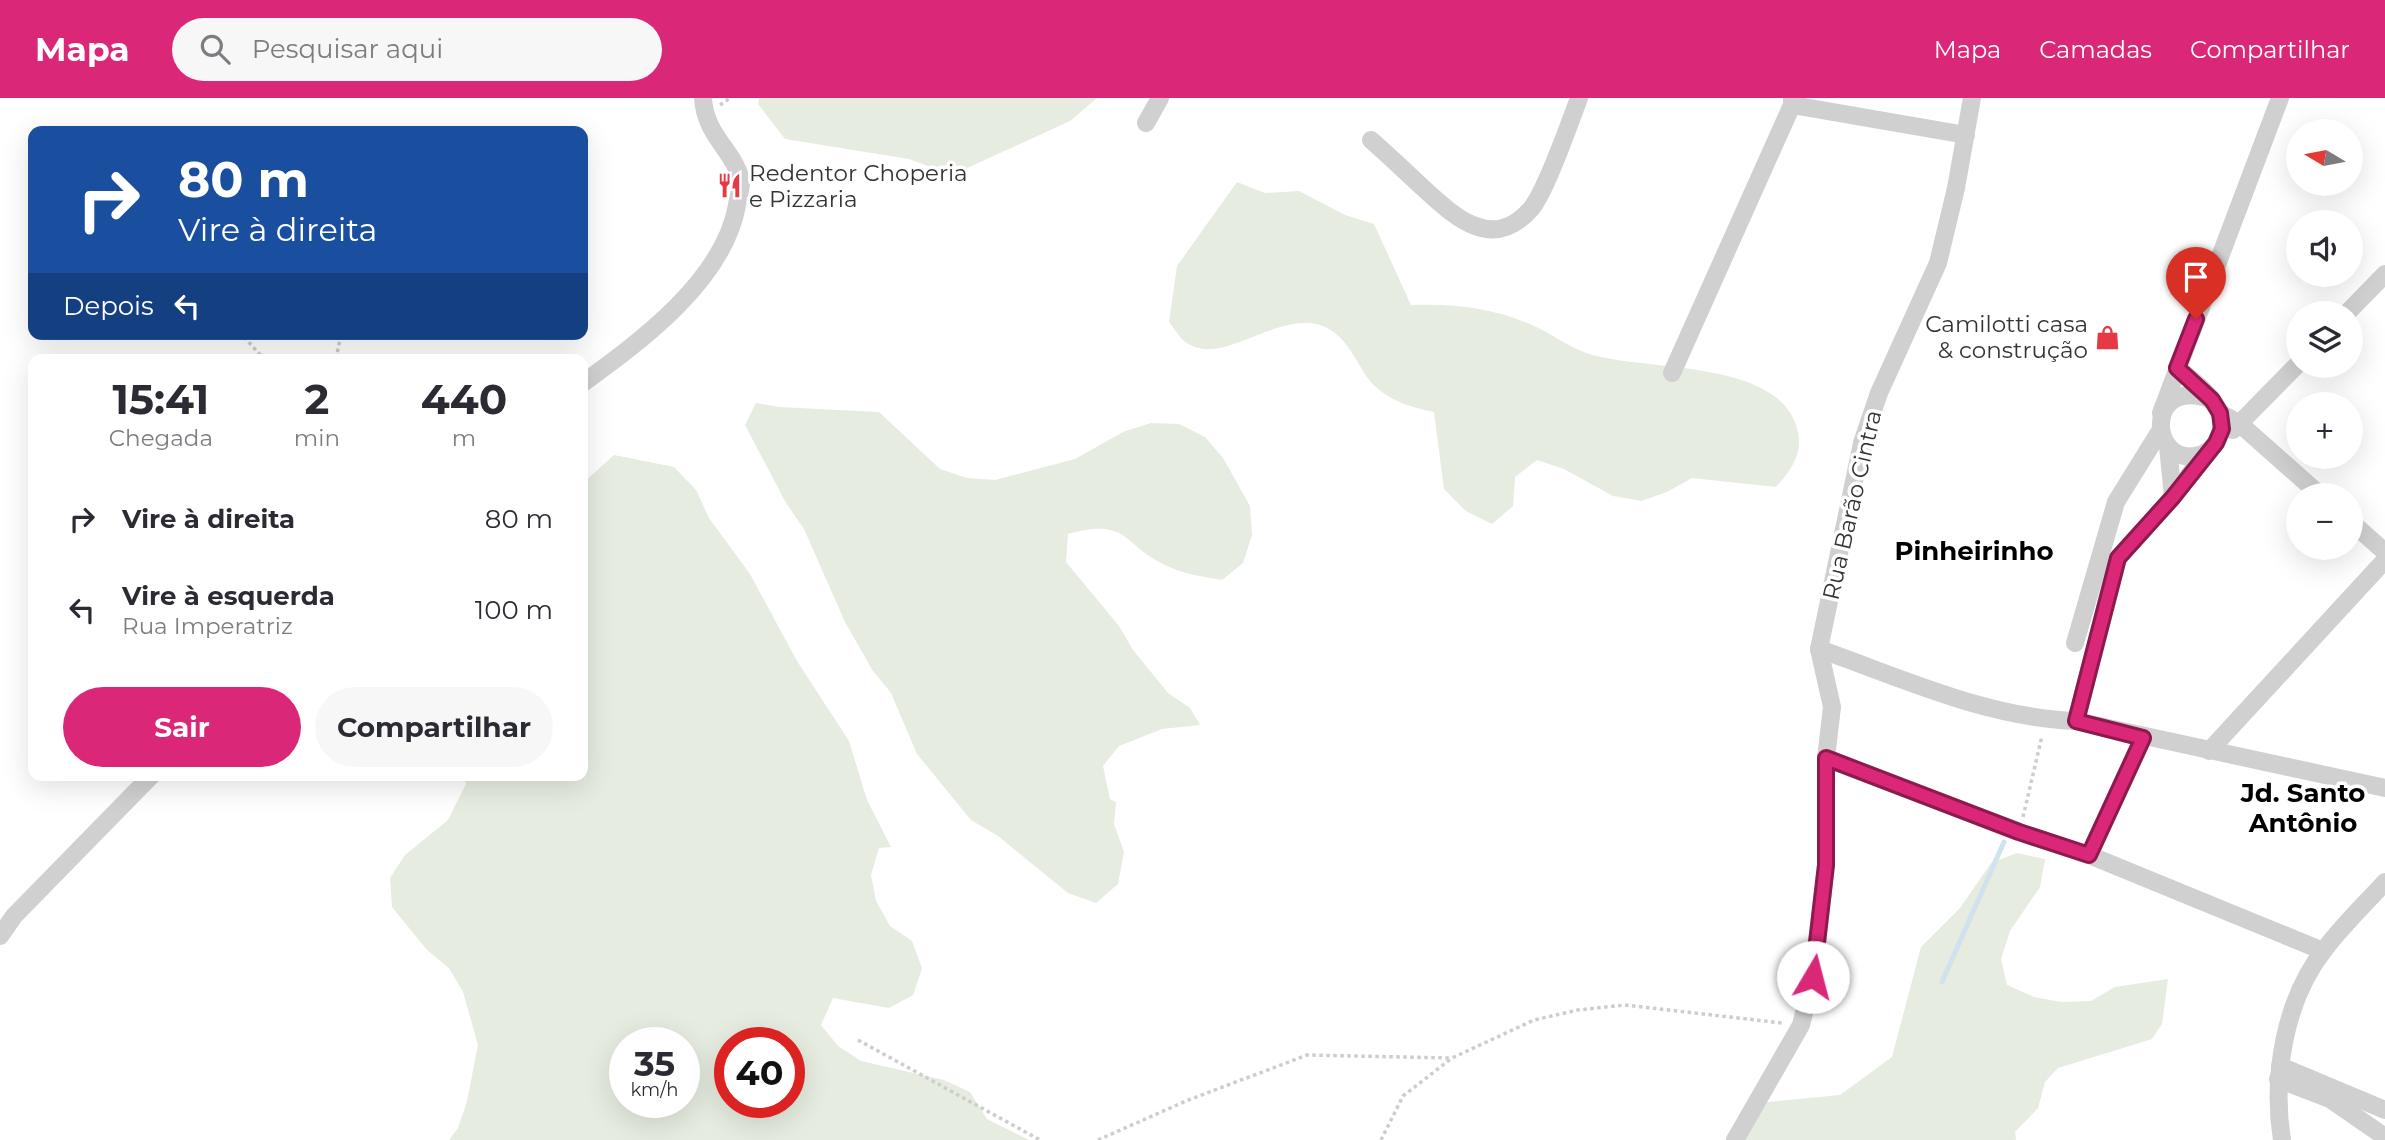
<!DOCTYPE html>
<html lang="pt">
<meta charset="utf-8">
<style>
body{margin:0;font-family:Montserrat,sans-serif;background:#f7f7f7;color:#2b2b33;height:100vh;display:flex;flex-direction:column;font-size:26px;white-space:nowrap}
*{box-sizing:border-box;margin:0}
p{font-size:23px;color:#7c7c81}
.icon{flex:none;width:38px;height:38px;fill:none;stroke:currentColor;stroke-width:2;stroke-linecap:round;stroke-linejoin:round}
.map{position:relative;flex:1;overflow:hidden}
.drawer{position:absolute;left:28px;top:256px;width:560px;height:427px;display:flex;flex-direction:column;background:#fff;border-radius:14px;box-shadow:0 7px 28px #0002}
.drawer>*{flex:none}
.top-card{position:absolute;left:28px;top:28px;width:560px;height:214px;border-radius:14px;box-shadow:0 7px 28px #0002;background:#1a4fa0;color:#fff;overflow:hidden}
.needle{width:46px;rotate:280deg}
.fabs{position:absolute;left:2286px;top:21px;display:grid;gap:14px}
.fabs a{display:grid;place-items:center;width:77px;height:77px;border-radius:50%;background:#fff;box-shadow:0 7px 28px #0002;font-size:35px}
.speed{position:absolute;left:609px;top:929px;display:flex;gap:14px;font-size:35px;font-weight:700;text-align:center}
.speed>*{display:grid;place-content:center;width:91px;height:91px;border-radius:50%;background:#fff;box-shadow:0 7px 28px #0002;line-height:1}
.speed small{font-size:18px;font-weight:400}
.speed .limit{border:10px solid #d22;background:#fff;color:#111}
.pin{position:absolute;display:grid;place-items:center;width:60px;height:60px;color:#fff;margin:-72px -30px;border-radius:50% 50% 50% 0;rotate:-45deg;box-shadow:0 0 7px #0007}
.pin .icon{rotate:45deg}
.me{position:absolute;width:77px;margin:-38px;rotate:8deg;stroke-linejoin:round;filter:drop-shadow(0 0 5px #0008)}
.turn{display:flex;align-items:center;gap:24px;height:147px;padding:0 35px;font-size:32px}
.turn .icon{width:91px;height:91px;stroke-width:2.5}
.turn b{display:block;font-size:49px;line-height:60px}
.then{display:flex;align-items:center;height:66px;padding:0 35px;background:#0003;gap:14px;font-size:26px}
.eta{display:flex;justify-content:space-evenly;align-items:center;height:119px;text-align:center}
.eta b{font-size:42px;font-weight:700;line-height:49px}
.action{display:flex;gap:14px;margin-top:auto;padding:14px 35px}
.action a{flex:1;height:80px;border-radius:42px;background:#db2777;color:#fff;font-size:28px;font-weight:700;line-height:80px;text-align:center}
.action a+a{background:#f7f7f7;color:#2b2b33}
ul{padding:0;list-style:none}
li{display:flex;align-items:center;gap:21px;height:91px;padding:0 35px}
li div{flex:1}
li b{display:block;font-size:26px}
li em{font-style:normal}
header{display:flex;align-items:center;gap:42px;box-sizing:border-box;height:98px;padding:0 35px;background:#db2777;color:#fff}
header strong{font-size:33px}
nav{display:flex;gap:38px;margin-inline-start:auto;font-size:24px}
.search{width:490px;height:63px;background:#f7f7f7;display:flex;align-items:center;gap:18px;box-sizing:border-box;padding:0 24px;border-radius:38px;color:#7c7c81;font-size:26px}
.map>svg:first-child{display:block}
.green{fill:#e6ecdf;fill-rule:evenodd}
.lines{fill:none;stroke-linecap:round;stroke-linejoin:round}
.stream{stroke:#cfe2ee;stroke-width:5}
.path{stroke:#cdcdcd;stroke-width:3.5;stroke-dasharray:3.5 3.5;stroke-linecap:butt}
.minor{stroke:#d0d0d0;stroke-width:18}
.route-casing{stroke:#8e194d;stroke-width:18}
.route{stroke:#db2777;stroke-width:12}
.labels{text-anchor:middle;stroke-width:7;stroke-linejoin:round;paint-order:stroke}
.poi-label{font-size:23px;fill:#333;stroke:#fff;text-anchor:start}
.street-label{font-size:23px;fill:#333;stroke:#fff}
.quarter-label{font-size:26px;font-weight:bold;fill:#000;stroke:#fff}
</style>
<header>
<strong>Mapa</strong>
<div class="search"><svg class="icon" aria-label="search" viewBox="0 0 24 24"><circle cx="10" cy="10" r="6"/><path d="M15 15l6 6"/></svg>Pesquisar aqui</div>
<nav><a>Mapa</a><a>Camadas</a><a>Compartilhar</a></nav>
</header>
<div class="map">
<svg width="2385" height="1042" viewBox="0 0 2385 1042">
<rect width="100%" height="100%" fill="#fff"/>
<!-- green -->
<g class="green">
<polygon points="759,0 1097,0 1070,23 952,77 909,61 785,41 758,6"/>
<path d="M1237,84L1265,95L1299,93L1345,117L1374,126L1411,207C1458,205 1504,211 1546,234C1562,243 1575,252 1593,257C1649,273 1774,262 1796,327C1805,353 1793,370 1776,389L1692,380L1667,394L1641,403L1613,398L1564,371L1537,362L1515,379L1513,408L1492,426L1466,413L1444,391L1434,314C1414,310 1392,304 1376,289C1358,274 1351,237 1320,227C1275,214 1222,269 1187,245C1180,241 1174,230 1169,224L1177,168Z"/>
<path d="M756,305L779,309L879,314L940,371L967,380L995,382L1075,361L1123,334L1151,325L1179,326L1205,339L1223,360L1250,408L1252,437L1243,465L1222,482C1204,479 1184,476 1167,468C1122,448 1130,419 1068,436L1066,464L1119,528L1133,552L1168,595L1190,610L1200,627L1162,631L1119,648L1103,668L1110,701L1116,704L1114,726L1124,754L1118,786L1096,805L1068,795L998,738L971,722L917,656L891,595L873,573L845,524L804,431L786,405L745,327Z"/>
<path d="M614,357L674,369L696,392L709,420L750,476L797,563L849,643L867,702L891,749L879,750L871,777L876,803L890,828L912,843L922,870L913,897L889,910L833,900L821,927L838,948L861,963L944,982L970,994L987,1021L1029,1042H449L458,1030L467,1003L478,947L463,894L449,870L427,852L392,809L390,780L405,757L448,722L466,686L464,677H583V385ZM625,945H684V1004H625ZM730,945H789V1004H730Z"/>
<polygon points="2017,755 2045,761 2040,789 2010,833 2001,861 2007,887 2034,899 2061,904 2091,903 2115,889 2168,881 2162,926 2152,941 2058,970 2045,984 2038,1010 2015,1034 2016,1042 1745,1042 1742,1026 1759,1005 1840,997 1892,959 1921,849 1960,810 1991,765"/>
</g>
<g class="lines">
<!-- stream -->
<polyline class="stream" points="1942,884 2004,744"/>
<!-- path -->
<g class="path">
<polyline points="720,7 730,0"/>
<polyline points="244,239 264,261"/>
<polyline points="336,261 341,236"/>
<polyline points="2023,719 2042,638"/>
<polyline points="858,942 1040,1042"/>
<polyline points="1098,1042 1186,1003 1307,957 1450,960"/>
<polyline points="1381,1042 1403,998 1452,960 1534,922 1578,912 1625,907 1782,925"/>
</g>
<!-- minor -->
<g class="minor">
<polyline points="1792,7 1966,37"/>
<polyline points="1146,25 1160,0"/>
<path d="M1371,42C1388,57 1405,73 1422,89C1453,117 1491,155 1530,112C1545,96 1570,24 1579,0"/>
<polyline points="2347,215 2385,176"/>
<path d="M2177,270C2197,285 2231,310 2219,338C2215,349 2207,356 2195,358C2148,365 2146,276 2212,302"/>
<polyline points="1672,275 1792,7 1792,0"/>
<path d="M583,285C641,243 724,182 737,107C738,100 742,88 741,81C733,52 705,37 703,0"/>
<polyline points="2161,315 2280,0"/>
<polyline points="2220,315 2240,326 2320,397"/>
<polyline points="2233,332 2298,266"/>
<polyline points="2168,348 2173,399"/>
<polyline points="2350,423 2385,454"/>
<polyline points="2075,545 2116,404 2160,333"/>
<path d="M1819,551C1902,580 1987,620 2076,623L2385,690"/>
<polyline points="2076,623 2118,460 2173,399 2206,354"/>
<polyline points="2209,653 2385,462"/>
<polyline points="1826,660 2019,734 2089,757 2323,853"/>
<polyline points="2089,757 2143,640"/>
<polyline points="0,838 14,818 152,677"/>
<polyline points="2280,968 2385,1012"/>
<polyline points="2278,981 2330,1001 2385,1039"/>
<polyline points="1735,1042 1801,927 1813,879 1826,767 1826,660 1832,609 1819,551 1862,345 1879,295 1938,165 1956,90 1972,0"/>
<path d="M2282,1042C2272,980 2284,903 2324,852C2342,828 2365,806 2385,784"/>
</g>
</g>
<g class="lines">
<defs>
<polyline id="route" points="1813,879 1826,767 1826,660 2019,734 2089,757 2143,640 2076,623 2118,460 2173,399 2216,345 2222,331 2220,315 2212,302 2177,270 2196,221"/>
</defs>
<!-- route casing -->
<use href="#route" class="route-casing"/>
<!-- route -->
<use href="#route" class="route"/>
</g>
<!-- icons -->
<defs>
<symbol id="restaurant-bare" viewBox="-9 -9 18 18"><path d="M-5-6h1v4h1v-4h1v4h1v-4h1v5L-1.5 .5V6h-2V.5L-5-1ZM5-6V6H3V1.5H1.5Q1.5-4 5-6Z" fill="#e63946" stroke="#fff" stroke-width="2.5" paint-order="stroke"/></symbol>
<symbol id="shop-bare" viewBox="-9 -9 18 18"><path d="M-5-2.5h2.3a2.7 3.5 0 0 1 5.4 0H5L5.5 6h-11ZM-1.5-2.5h3a1.5 2.3 0 0 0-3 0Z" fill="#e63946" stroke="#fff" stroke-width="2.5" paint-order="stroke"/></symbol>
</defs>
<g fill-rule="evenodd">
<use href="#restaurant-bare" x="712" y="70" width="35" height="35"/>
<use href="#shop-bare" x="2090" y="222" width="35" height="35"/>
</g>
<g class="labels">
<!-- poi labels -->
<g class="poi-label">
<text x="749" y="83">Redentor Choperia<tspan x="749" dy="26">e Pizzaria</tspan></text>
<text x="2088" y="234" text-anchor="end">Camilotti casa<tspan x="2088" dy="26">&amp; construção</tspan></text>
</g>
<!-- street labels -->
<g class="street-label">
<text transform="translate(1852 407) rotate(-77)" y="8">Rua Barão Cintra</text>
</g>
<!-- quarter labels -->
<g class="quarter-label">
<text x="1974" y="462">Pinheirinho</text>
<text x="2303" y="704">Jd. Santo<tspan x="2303" dy="30">Antônio</tspan></text>
</g>
</g>
</svg>
<div class="fabs">
<a><svg class="needle" viewBox="-14 -14 28 28"><path d="M0-13l5 13h-10z" fill="#e53935"/><path d="M0 13l5-13h-10z" fill="#7c7c81"/></svg></a>
<a><svg class="icon" aria-label="sound" viewBox="0 0 24 24"><path d="M4 9h4l5-4v14l-5-4H4zM17 9q2 3 0 6"/></svg></a>
<a><svg class="icon" aria-label="layers" viewBox="0 0 24 24"><path d="M12 4l9 5-9 5-9-5zM3 14l9 5 9-5"/></svg></a>
<a>+</a>
<a>−</a>
</div>
<div class="speed"><div>35<small>km/h</small></div><div class="limit">40</div></div>
<div class="pin" style="left:2196px;top:221px;background:#d93025"><svg class="icon" aria-label="arrive" viewBox="0 0 24 24"><path d="M6 21V4h12l-3 4 3 4H6"/></svg></div>
<svg class="me" style="left:1813px;top:879px" viewBox="-20 -20 40 40"><circle r="19" fill="#fff"/><path d="M0-13L10 11 0 6-10 11z" fill="#db2777"/></svg>
<div class="top-card">
<div class="turn"><svg class="icon" aria-label="right" viewBox="0 0 24 24"><path d="M7 20v-9h11M14 6l5 5-5 5"/></svg><div><b>80 m</b>Vire à direita</div></div>
<div class="then">Depois<svg class="icon" aria-label="left" viewBox="0 0 24 24"><path d="M17 20v-9H6M10 6l-5 5 5 5"/></svg></div>
</div>
<section class="drawer">
<div class="eta">
<div><b>15:41</b><p>Chegada</p></div>
<div><b>2</b><p>min</p></div>
<div><b>440</b><p>m</p></div>
</div>
<ul>
<li><svg class="icon" aria-label="right" viewBox="0 0 24 24"><path d="M7 20v-9h11M14 6l5 5-5 5"/></svg><div><b>Vire à direita</b></div><em>80 m</em></li>
<li><svg class="icon" aria-label="left" viewBox="0 0 24 24"><path d="M17 20v-9H6M10 6l-5 5 5 5"/></svg><div><b>Vire à esquerda</b><p>Rua Imperatriz</p></div><em>100 m</em></li>
</ul>
<div class="action"><a>Sair</a><a>Compartilhar</a></div>
</section>
</div>
